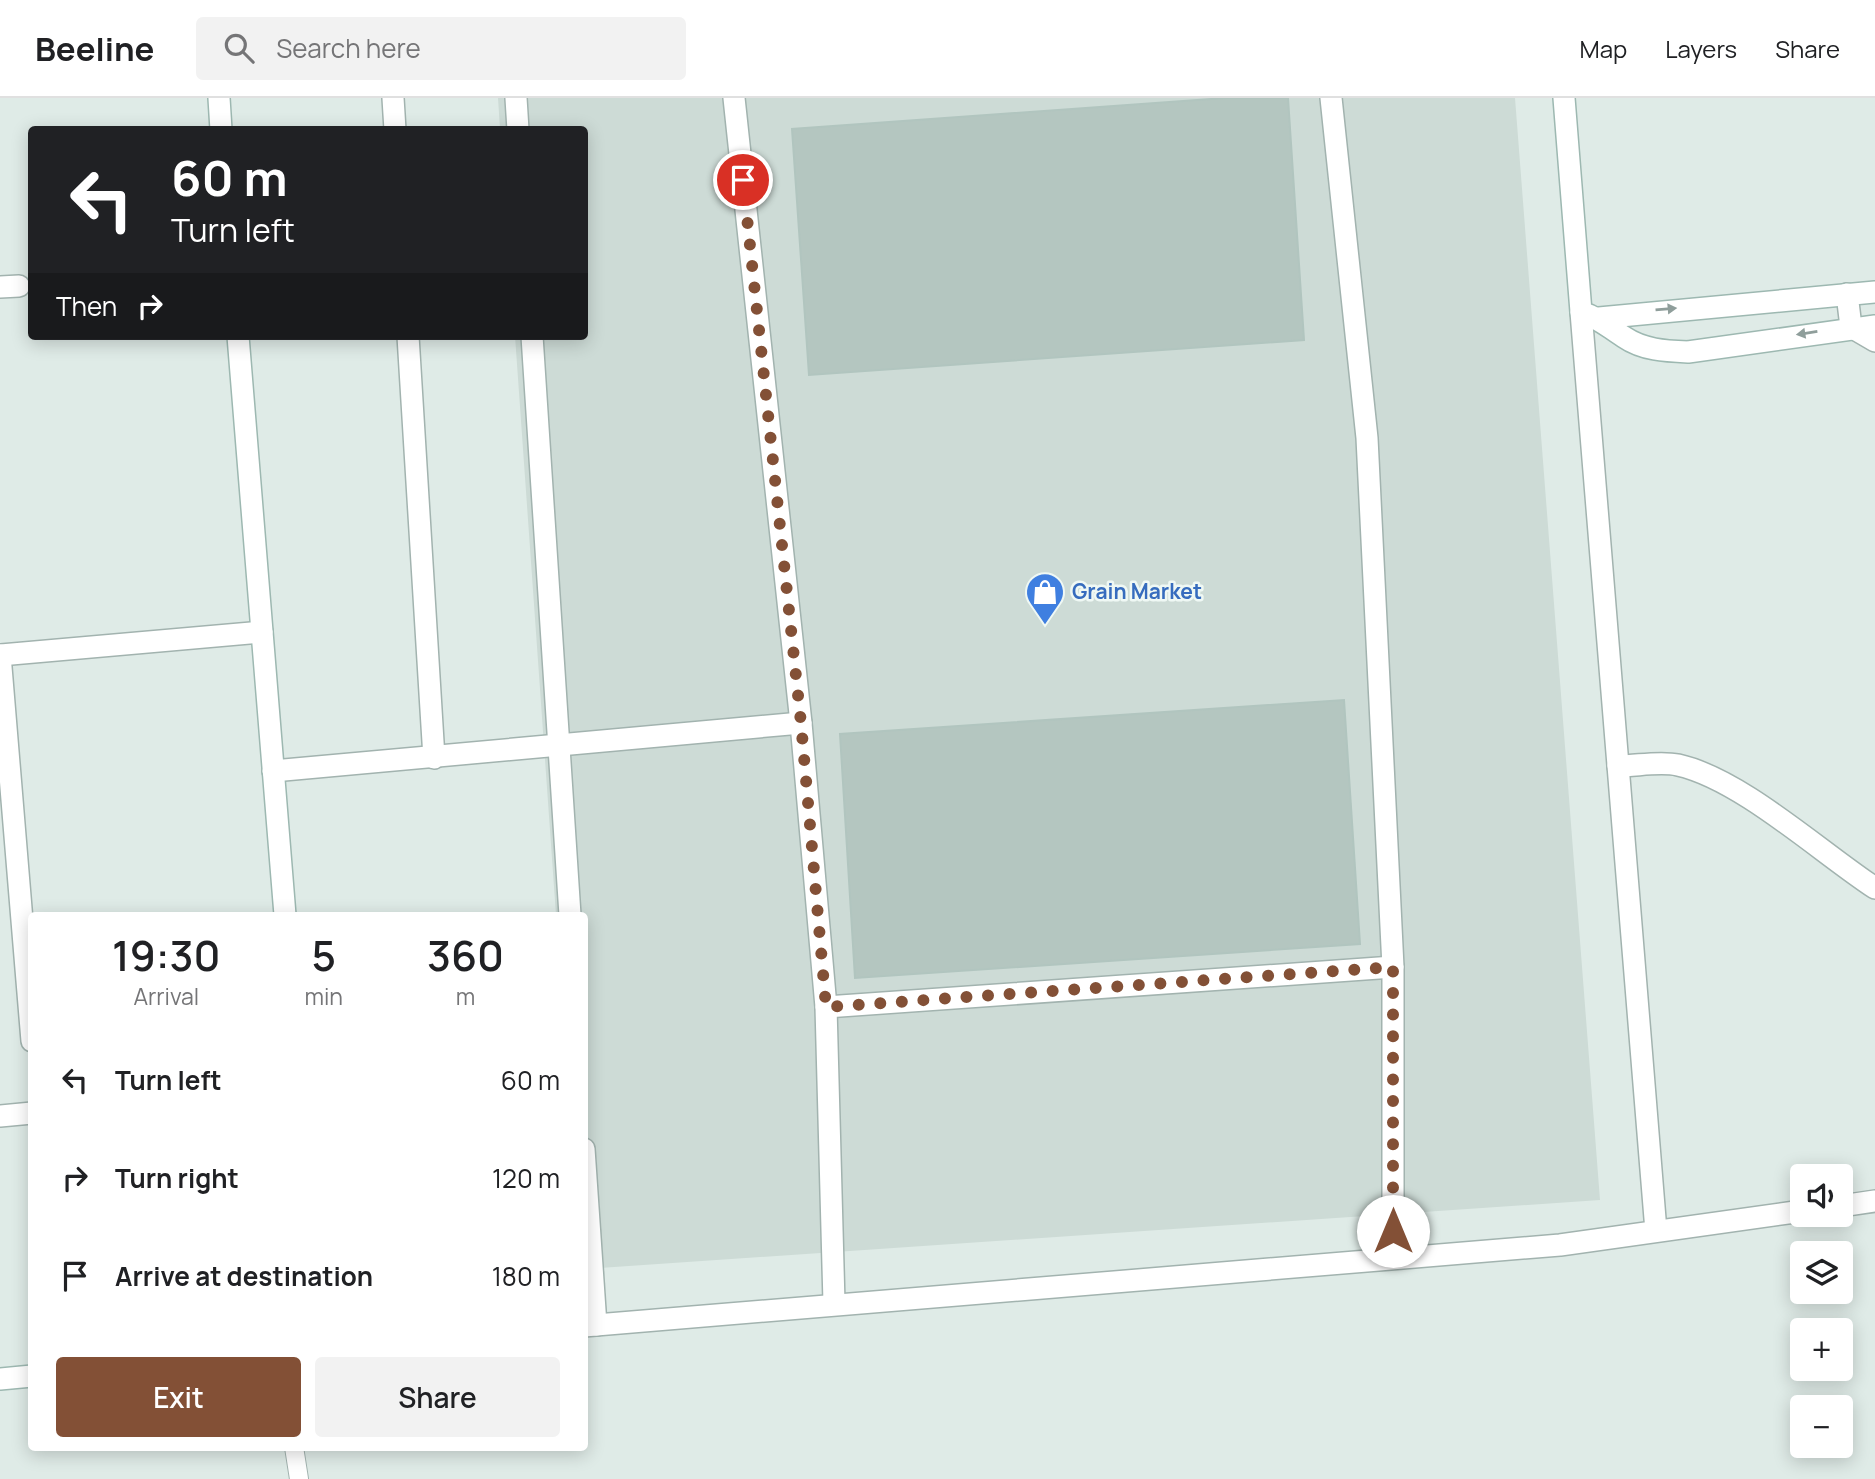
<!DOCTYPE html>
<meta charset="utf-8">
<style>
body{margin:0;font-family:Manrope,sans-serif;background:#f2f2f2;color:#202124;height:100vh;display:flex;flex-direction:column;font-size:26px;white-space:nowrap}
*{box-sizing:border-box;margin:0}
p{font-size:23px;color:#757577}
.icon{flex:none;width:38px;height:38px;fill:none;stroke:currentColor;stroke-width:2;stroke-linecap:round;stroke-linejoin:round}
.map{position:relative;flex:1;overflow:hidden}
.panel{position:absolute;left:28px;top:814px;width:560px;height:539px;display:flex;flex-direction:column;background:#fff;border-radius:7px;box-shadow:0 4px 18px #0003}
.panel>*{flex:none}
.banner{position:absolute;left:28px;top:28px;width:560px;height:214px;border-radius:7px;box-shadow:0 4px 18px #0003;background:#202124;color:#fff;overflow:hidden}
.tools{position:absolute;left:1790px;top:1066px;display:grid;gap:14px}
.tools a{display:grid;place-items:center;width:63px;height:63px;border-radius:7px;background:#fff;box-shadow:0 4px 18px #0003;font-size:35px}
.pin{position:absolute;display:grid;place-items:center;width:60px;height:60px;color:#fff;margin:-30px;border:4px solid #fff;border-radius:50%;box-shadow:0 2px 7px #0007}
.me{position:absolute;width:77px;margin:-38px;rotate:0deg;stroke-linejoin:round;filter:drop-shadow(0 0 5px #0008)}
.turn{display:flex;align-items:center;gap:24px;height:147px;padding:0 28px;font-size:32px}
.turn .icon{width:91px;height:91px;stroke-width:2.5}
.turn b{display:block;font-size:49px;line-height:60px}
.then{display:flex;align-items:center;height:66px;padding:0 28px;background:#0003;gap:14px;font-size:26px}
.eta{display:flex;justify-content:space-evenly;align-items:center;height:119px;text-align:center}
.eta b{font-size:42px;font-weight:600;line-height:49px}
.cta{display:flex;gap:14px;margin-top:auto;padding:14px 28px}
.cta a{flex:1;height:80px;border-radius:7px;background:#835036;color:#fff;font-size:28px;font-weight:600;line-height:80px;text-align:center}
.cta a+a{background:#f2f2f2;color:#202124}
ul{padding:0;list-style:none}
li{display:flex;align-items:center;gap:21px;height:98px;padding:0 28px}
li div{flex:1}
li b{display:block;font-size:26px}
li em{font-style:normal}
header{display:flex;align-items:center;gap:42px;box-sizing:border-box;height:98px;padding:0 35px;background:#fff;border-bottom:2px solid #e0e0e0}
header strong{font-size:33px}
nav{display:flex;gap:38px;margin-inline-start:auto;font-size:24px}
.search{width:490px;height:63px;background:#f2f2f2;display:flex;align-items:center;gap:18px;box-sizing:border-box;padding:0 24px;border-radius:7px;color:#757577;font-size:26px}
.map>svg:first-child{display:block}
.built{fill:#cddbd6}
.building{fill:#b4c6c0;stroke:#b1c5bf;stroke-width:2}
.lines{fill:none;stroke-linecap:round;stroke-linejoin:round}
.lane-casing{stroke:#a2b3af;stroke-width:20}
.street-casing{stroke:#a2b3af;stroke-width:24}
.secondary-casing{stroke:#9db8b1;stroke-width:24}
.lane{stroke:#fff;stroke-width:18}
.street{stroke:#fff;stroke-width:21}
.secondary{stroke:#fff;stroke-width:21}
.oneway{fill:#8f9e9b}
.route{stroke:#835036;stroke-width:12;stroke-dasharray:0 21.6}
.labels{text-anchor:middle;stroke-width:5;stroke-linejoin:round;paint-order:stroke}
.shop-label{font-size:21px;font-weight:bold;fill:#366cbe;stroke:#eff8f4;text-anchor:start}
</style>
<header>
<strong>Beeline</strong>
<div class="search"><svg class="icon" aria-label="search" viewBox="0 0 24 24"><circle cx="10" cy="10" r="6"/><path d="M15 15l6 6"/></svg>Search here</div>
<nav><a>Map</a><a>Layers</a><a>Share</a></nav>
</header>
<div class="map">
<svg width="1875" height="1381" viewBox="0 0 1875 1381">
<rect width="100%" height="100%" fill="#dfebe7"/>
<!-- built -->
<polygon class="built" points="498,0 1515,0 1600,1102 585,1171 584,817 556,817 515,238 584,238 584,32 500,31"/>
<!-- building -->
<g class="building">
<polygon points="1225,0 1288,0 1304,242 809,277 792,31"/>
<polygon points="1344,602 1360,846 855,880 840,636"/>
</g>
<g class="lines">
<defs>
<polyline id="lane" points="294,1349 299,1381"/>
<g id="street">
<polyline points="393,0 395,32"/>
<polyline points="516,0 518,32"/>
<polyline points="734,0 801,625 826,909 834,1205"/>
<polyline points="1331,0 1367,340 1393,869 1393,1159"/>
<polyline points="0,189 19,188"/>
<polyline points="1847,196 1851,229 1875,243"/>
<polyline points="1581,214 1656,1133"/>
<polyline points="408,238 434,660"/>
<polyline points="532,238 570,817"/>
<polyline points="0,557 32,943"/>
<polyline points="0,557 262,534"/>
<path d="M1618,668C1637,668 1660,663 1678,667C1741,681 1820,754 1875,790"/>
<polyline points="273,673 801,625"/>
<polyline points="826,909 1393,869"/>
<polyline points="0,1018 32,1015"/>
<polyline points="584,1051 596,1227"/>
<polyline points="1841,1108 1875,1103"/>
<polyline points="584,1228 1560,1147 1802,1113"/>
</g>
<g id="secondary">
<polyline points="219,0 221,32"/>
<path d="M1564,0L1581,214C1599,220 1608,229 1624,239C1643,252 1665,253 1688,254L1875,228"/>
<polyline points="1599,220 1875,194"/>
<polyline points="238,238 285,817"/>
<polyline points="0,1281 32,1278"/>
</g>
</defs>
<!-- lane casing -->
<use href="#lane" class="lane-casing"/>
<!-- street casing -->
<use href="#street" class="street-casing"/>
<!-- secondary casing -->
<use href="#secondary" class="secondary-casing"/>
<!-- lane -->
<use href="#lane" class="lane"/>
<!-- street -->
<use href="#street" class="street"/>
<!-- secondary -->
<use href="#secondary" class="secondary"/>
</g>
<!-- one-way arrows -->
<defs><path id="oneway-solid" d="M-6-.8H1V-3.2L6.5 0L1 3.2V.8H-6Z" transform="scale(1.75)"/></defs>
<g class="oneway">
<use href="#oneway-solid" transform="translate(1666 211) rotate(-5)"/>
<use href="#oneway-solid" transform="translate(1807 235) rotate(171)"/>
</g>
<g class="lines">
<!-- route -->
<polyline class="route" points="743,82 801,625 826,909 1393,869 1393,1133"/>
</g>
<!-- icons -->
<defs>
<symbol id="shop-pin" viewBox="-11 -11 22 30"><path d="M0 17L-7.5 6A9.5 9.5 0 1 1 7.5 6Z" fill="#3f7fe0" stroke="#eff8f4"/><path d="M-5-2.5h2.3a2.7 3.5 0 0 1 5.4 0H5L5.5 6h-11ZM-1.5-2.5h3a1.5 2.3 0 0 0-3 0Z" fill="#fff"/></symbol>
</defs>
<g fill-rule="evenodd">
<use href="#shop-pin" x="1023" y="472" width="44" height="60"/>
</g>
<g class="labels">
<!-- shop labels -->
<g class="shop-label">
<text x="1072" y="501">Grain Market</text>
</g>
</g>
</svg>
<div class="tools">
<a><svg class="icon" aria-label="sound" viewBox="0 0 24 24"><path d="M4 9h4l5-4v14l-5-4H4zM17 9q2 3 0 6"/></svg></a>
<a><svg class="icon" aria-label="layers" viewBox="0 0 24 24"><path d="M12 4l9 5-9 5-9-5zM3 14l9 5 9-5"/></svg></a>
<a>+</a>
<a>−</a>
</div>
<div class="pin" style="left:743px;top:82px;background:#d93025"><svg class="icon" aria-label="arrive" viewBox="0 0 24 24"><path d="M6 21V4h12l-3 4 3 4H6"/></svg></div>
<svg class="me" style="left:1393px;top:1133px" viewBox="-20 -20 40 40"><circle r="19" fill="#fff"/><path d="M0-13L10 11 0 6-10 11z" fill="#835036"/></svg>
<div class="banner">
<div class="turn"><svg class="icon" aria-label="left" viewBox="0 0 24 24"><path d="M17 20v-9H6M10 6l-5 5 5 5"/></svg><div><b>60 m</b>Turn left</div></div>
<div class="then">Then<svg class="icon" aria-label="right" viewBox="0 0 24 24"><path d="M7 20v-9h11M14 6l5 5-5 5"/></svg></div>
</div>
<section class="panel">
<div class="eta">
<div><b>19:30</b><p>Arrival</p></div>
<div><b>5</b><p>min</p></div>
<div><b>360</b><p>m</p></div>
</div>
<ul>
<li><svg class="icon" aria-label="left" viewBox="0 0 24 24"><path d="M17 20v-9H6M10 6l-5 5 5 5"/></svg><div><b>Turn left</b></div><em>60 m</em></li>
<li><svg class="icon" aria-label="right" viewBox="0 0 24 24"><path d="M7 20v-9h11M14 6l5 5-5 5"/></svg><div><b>Turn right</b></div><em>120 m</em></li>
<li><svg class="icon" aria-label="arrive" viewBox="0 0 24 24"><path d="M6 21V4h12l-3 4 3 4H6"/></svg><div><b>Arrive at destination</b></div><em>180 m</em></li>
</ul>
<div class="cta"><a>Exit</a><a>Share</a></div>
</section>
</div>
